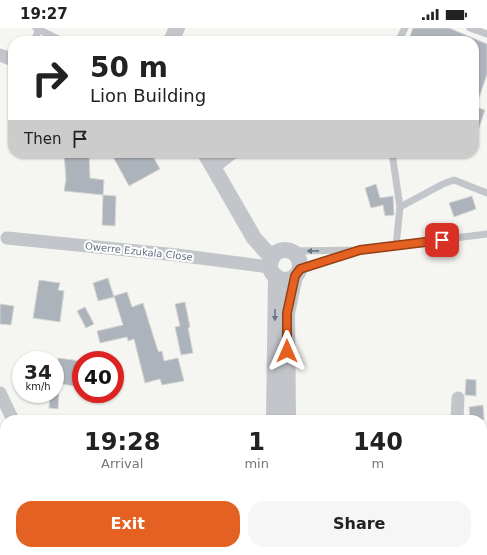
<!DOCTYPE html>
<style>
body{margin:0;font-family:"DejaVu Sans",sans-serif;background:#f6f6f6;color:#222;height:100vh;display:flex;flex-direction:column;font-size:15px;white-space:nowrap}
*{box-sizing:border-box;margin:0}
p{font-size:13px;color:#767676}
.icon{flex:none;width:22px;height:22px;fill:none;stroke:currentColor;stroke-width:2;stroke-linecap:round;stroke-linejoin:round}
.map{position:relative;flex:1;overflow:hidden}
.drawer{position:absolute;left:0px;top:387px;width:487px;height:140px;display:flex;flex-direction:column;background:#fff;border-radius:16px 16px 0 0;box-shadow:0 1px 3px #0004}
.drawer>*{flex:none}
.hud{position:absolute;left:8px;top:8px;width:471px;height:122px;border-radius:16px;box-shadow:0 1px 3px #0004;background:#fff;color:#222;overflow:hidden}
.speed{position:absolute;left:12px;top:323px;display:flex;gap:8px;font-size:20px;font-weight:700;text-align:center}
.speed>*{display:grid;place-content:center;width:52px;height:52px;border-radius:50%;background:#fff;box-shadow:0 1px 3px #0004;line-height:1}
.speed small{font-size:10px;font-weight:400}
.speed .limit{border:6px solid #d22;background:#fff;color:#111}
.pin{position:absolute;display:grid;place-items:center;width:34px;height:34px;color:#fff;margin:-17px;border-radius:8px;box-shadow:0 2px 6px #0006}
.me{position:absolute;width:44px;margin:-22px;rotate:0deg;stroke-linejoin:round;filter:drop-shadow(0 0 3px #0008)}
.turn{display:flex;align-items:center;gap:14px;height:84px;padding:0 16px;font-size:18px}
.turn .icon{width:52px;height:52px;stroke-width:2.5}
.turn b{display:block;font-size:28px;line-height:34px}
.then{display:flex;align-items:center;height:38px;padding:0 16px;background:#0003;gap:8px;font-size:15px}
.eta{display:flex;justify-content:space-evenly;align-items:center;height:68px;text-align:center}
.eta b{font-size:24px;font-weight:600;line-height:28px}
.action{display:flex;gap:8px;margin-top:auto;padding:8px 16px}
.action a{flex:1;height:46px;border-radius:16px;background:#e56121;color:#fff;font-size:16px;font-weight:600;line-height:46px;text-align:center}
.action a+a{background:#f6f6f6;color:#222}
.status{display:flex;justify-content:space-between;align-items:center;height:28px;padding:0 20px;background:#fff;direction:ltr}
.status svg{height:11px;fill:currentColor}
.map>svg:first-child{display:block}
.green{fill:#d5dcd2}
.building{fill:#adb3ba;stroke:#d6d6d4}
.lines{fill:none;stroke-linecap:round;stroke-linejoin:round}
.service{stroke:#c2c5c9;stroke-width:7}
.minor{stroke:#c2c5c9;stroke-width:13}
.tertiary{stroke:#c2c5c9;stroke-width:16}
.oneway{fill:#697686}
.route-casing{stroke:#953f15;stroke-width:10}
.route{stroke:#e56121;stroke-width:7}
.labels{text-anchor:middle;stroke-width:4;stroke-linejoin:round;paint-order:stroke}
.street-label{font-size:10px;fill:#647283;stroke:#fff}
</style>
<div class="status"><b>19:27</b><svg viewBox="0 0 49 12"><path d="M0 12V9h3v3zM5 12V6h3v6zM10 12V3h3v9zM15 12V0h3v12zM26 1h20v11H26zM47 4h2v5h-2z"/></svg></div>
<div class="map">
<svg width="487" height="527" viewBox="0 0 487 527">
<rect width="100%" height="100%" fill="#f5f5f1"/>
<!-- green -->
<polygon class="green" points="482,449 487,449 487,527 301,527 301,522 482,522"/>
<!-- building -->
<g class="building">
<polygon points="413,0 449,0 487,16 487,46 476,79 485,82 476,109 474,109 474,13 408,13"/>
<polygon points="64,125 89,125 90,150 104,152 103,167 64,163 66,151"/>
<polygon points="111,125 151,125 160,141 129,158"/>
<polygon points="376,156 380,170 393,168 394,187 385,188 383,177 371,180 365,160"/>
<polygon points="103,167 116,168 115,198 102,197"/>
<polygon points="472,168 476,181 454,189 449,175"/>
<polygon points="108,250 114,269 98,273 93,255"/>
<polygon points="39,252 60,255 58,262 64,263 60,294 33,290"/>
<polygon points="127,264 132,279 143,275 157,320 159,324 162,323 164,333 178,330 184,353 162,357 160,351 145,355 134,311 128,313 127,309 100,315 97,303 123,297 114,268"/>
<polygon points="185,274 190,299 188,300 193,325 181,327 175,299 180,298 175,276"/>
<polygon points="0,276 14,278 11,297 0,296"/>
<polygon points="85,279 94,296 86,300 77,283"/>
<polygon points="58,330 81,333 81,354 74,353 74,358 55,355"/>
<polygon points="466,351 476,352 476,368 465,367"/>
<polygon points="50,366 59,366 58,381 49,380"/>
<polygon points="483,377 484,392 470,392 469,379"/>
</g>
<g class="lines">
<!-- service -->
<g class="service">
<polyline points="36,0 62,13"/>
<polyline points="470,0 487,6"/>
<polyline points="34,13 39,1"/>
<polyline points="398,13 405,0"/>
<polyline points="392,125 400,179 396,218"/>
<polyline points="400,179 443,156 454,152 487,165"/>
<polyline points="293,223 360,222 487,206"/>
<polyline points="300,241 352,224"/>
</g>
<!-- minor -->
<g class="minor">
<polyline points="0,27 13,32"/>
<polyline points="214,139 232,125"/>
<polyline points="7,210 177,227 270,239"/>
<polyline points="0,365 13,392"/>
<polyline points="457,392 458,370"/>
<polyline points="44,522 52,527"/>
<polyline points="314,527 325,522"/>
</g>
<!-- tertiary -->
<g class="tertiary">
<polyline points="171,13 177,0"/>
<polyline points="205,125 254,210 272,230"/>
<circle cx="285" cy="237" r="15"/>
<polyline points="274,392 276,248"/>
<polyline points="288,392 287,285 295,248"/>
<polyline points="275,522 275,527"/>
<polyline points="290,522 290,527"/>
</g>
</g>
<!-- one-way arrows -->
<defs><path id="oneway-solid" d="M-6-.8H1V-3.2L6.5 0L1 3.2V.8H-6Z"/></defs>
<g class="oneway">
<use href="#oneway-solid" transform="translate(313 223) rotate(179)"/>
<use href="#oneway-solid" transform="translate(275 287) rotate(91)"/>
</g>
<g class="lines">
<defs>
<polyline id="route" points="287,323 287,285 295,248 300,241 360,222 442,212"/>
</defs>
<!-- route casing -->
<use href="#route" class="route-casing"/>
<!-- route -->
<use href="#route" class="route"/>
</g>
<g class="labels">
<!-- street labels -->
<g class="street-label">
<text transform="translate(139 223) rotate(6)" y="4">Owerre Ezukala Close</text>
</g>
</g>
</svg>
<div class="speed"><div>34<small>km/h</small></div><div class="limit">40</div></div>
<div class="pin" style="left:442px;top:212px;background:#d93025"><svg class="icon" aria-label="arrive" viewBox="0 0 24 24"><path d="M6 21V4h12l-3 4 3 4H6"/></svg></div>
<svg class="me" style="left:287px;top:323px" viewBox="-20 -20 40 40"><path d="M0-17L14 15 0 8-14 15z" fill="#e56121" stroke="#fff" stroke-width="4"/></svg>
<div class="hud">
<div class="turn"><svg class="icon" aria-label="right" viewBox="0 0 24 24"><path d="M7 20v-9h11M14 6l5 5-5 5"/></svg><div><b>50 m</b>Lion Building</div></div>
<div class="then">Then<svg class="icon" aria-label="arrive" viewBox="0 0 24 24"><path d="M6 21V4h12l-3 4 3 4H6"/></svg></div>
</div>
<section class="drawer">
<div class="eta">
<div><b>19:28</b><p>Arrival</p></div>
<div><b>1</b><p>min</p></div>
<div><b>140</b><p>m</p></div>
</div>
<div class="action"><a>Exit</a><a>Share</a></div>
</section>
</div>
